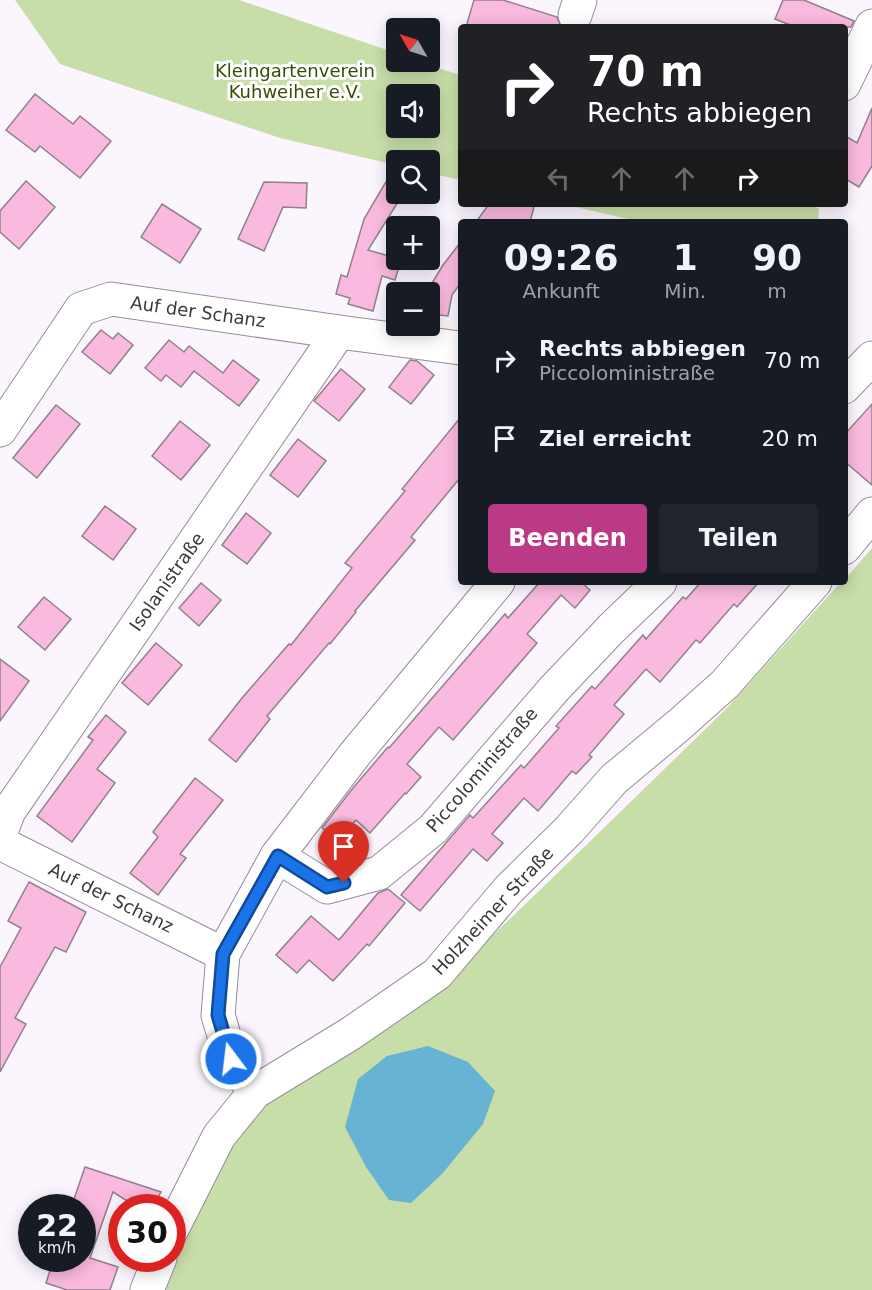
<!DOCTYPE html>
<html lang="de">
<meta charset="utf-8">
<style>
body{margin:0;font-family:"DejaVu Sans",sans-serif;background:#20242c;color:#f1f3f6;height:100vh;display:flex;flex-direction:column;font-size:22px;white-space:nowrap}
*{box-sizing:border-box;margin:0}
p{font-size:20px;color:#9ea1a6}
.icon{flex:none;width:33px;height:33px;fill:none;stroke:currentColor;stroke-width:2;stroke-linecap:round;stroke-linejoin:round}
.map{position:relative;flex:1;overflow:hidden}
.panel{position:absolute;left:458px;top:219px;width:390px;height:366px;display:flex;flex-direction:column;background:#171b24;border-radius:6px;box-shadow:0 3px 15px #0003}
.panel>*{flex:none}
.banner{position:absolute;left:458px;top:24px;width:390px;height:183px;border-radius:6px;box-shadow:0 3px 15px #0003;background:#202124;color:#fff;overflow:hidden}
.needle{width:39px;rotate:309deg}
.fabs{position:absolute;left:386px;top:18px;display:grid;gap:12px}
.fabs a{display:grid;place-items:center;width:54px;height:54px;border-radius:6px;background:#171b24;box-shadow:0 3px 15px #0003;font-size:30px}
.speed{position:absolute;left:18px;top:1194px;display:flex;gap:12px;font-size:30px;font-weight:700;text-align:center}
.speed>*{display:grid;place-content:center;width:78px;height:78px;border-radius:50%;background:#171b24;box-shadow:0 3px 15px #0003;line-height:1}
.speed small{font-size:15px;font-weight:400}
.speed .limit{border:9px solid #d22;background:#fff;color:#111}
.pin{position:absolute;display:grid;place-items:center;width:51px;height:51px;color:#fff;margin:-62px -26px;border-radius:50% 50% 50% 0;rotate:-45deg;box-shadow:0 0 6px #0007}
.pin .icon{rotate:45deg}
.me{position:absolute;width:66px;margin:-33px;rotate:345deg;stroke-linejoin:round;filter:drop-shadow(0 0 4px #0008)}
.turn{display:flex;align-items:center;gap:21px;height:126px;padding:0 30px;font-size:27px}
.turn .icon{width:78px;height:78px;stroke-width:2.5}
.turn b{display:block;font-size:42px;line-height:51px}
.lanes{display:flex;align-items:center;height:57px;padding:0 30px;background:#0003;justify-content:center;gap:30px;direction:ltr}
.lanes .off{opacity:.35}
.eta{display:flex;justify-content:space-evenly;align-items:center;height:102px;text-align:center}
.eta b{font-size:36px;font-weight:700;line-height:42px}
.button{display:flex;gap:12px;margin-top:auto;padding:12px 30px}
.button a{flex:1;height:69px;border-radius:6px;background:#ba3a85;color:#fff;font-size:24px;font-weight:700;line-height:69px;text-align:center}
.button a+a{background:#20242c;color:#f1f3f6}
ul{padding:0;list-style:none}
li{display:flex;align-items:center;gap:18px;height:78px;padding:0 30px}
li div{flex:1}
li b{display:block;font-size:22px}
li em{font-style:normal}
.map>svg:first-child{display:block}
.green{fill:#c8dea9;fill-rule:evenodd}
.water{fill:#66b3d3}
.building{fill:#fab9de;stroke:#8f8289;stroke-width:1.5}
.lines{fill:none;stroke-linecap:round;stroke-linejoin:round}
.minor-casing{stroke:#958e99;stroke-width:35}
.minor{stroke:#fff;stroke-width:33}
.route-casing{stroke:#114b97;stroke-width:15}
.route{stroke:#1a73e8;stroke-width:10}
.labels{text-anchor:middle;stroke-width:6;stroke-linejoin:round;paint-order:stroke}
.park-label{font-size:18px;fill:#374d05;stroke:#fff}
.street-label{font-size:18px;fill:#3c393d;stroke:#fff}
</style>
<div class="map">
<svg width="872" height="1290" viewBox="0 0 872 1290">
<rect width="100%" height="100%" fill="#fbf5fe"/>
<!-- green -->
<g class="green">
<path d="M15,0H239L396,53V62H420L460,75V180L429,173V160H396V165L280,138L60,64ZM396,94H429V128H396Z"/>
<polygon points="563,204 810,204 819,209 818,222 641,222"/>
<polygon points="872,548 872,1290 162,1290 241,1103 447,979 539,891 726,709 841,582 844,582 845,579"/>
</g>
<!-- water -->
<polygon class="water" points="428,1046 468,1062 495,1091 483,1124 442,1174 411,1203 389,1200 366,1167 345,1127 358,1079 387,1056"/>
<!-- building -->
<g class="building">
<polygon points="474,0 503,0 557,17 561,27 466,27"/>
<polygon points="783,0 804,0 854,21 851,27 795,27 775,19"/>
<polygon points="35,94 73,124 80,116 111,141 80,178 40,146 35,152 6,130"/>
<polygon points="872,108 872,166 859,187 844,178 844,135 857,143"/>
<polygon points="387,180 396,186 396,194 403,194 368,250 396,258 396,260 401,260 395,280 382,276 373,311 348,304 350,298 336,294 341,275 347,277 364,219"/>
<polygon points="26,181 55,207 19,249 0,232 0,211"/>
<polygon points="264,182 307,183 306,208 283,207 264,251 238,239"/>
<polygon points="162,204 201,229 180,263 141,237"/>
<polygon points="489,204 525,204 534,207 530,222 476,222"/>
<polygon points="460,243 460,284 452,295 448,316 429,314 429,288 443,265"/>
<polygon points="101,330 113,339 118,333 133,345 110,374 82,352"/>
<polygon points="169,340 184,352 189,346 223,373 233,360 259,380 239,406 194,371 181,387 166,375 161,381 145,368"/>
<polygon points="410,360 417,361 434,375 411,404 389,387"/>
<polygon points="341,369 365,389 339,421 314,401"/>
<polygon points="872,404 872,485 844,461 844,435"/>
<polygon points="56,405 80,424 37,478 13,458"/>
<polygon points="460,418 460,478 411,537 415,540 355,611 356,612 330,644 329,643 267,716 270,719 236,762 209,740 242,698 289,644 291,645 352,568 345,563 405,491 402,489"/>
<polygon points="180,421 210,445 181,480 152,456"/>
<polygon points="298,439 326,461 298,497 270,475"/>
<polygon points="105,506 136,529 113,560 82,536"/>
<polygon points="246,513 271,533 247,564 222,545"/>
<polygon points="540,582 581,582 590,590 575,608 561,595 527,634 537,643 453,740 439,727 407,764 421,777 406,794 405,793 370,833 356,820 338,841 322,828 353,788 388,747 389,748 505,614 508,618"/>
<polygon points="701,582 759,582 737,607 734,604 700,643 696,640 660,682 646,669 614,705 624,714 589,755 592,757 576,774 572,771 538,811 524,798 492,834 503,843 487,861 473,849 420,911 401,895 470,815 473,818 521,765 524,768 559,728 556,726 592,686 595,689 643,635 646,639 683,597 686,599"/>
<polygon points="201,583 221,600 199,626 179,608"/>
<polygon points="44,597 71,619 45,650 18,627"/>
<polygon points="156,643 182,665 148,705 122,683"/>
<polygon points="0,659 29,681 0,721"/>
<polygon points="106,715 126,732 97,769 115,783 72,842 37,816 93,740 88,737"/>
<polygon points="195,778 223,800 180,854 186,858 158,895 130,873 158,837 153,832"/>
<polygon points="29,882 86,912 66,952 55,947 15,1018 26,1024 0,1072 0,967 21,928 8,921"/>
<polygon points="388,889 405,903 369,946 367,944 333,981 309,960 297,973 276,955 311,916 339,940 378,893"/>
<polygon points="85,1167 161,1192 152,1208 138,1208 113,1192 90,1258 118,1267 110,1290 67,1290 46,1283 54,1258 82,1258 82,1208 71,1208"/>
</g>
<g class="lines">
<defs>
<g id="minor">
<polyline points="575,15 580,0"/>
<polyline points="844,84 872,26"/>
<polyline points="844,387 872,358"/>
<polyline points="0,430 81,309 111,299 339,332 460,348"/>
<polyline points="844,548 872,514"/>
<polyline points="0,834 9,811 339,332"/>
<polyline points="0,843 223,954"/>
<polyline points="277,856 327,887 379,873 433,829 554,689 612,628 660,582"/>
<polyline points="255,1092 231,1059 218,1015 223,954 277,856 355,754 498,582"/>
<polyline points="172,1229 219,1136 255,1092 350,1034 437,974 509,889 569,830 614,779 679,725 725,684 815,582"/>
<polyline points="147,1290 160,1258"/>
</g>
</defs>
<!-- minor casing -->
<use href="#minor" class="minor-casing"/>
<!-- minor -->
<use href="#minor" class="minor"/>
</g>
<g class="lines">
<defs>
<polyline id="route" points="231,1059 218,1015 223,954 278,856 327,887 344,883"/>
</defs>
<!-- route casing -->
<use href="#route" class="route-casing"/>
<!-- route -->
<use href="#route" class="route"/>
</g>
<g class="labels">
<!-- park labels -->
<g class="park-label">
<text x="295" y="77">Kleingartenverein<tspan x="295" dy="21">Kuhweiher e.V.</tspan></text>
</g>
<!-- street labels -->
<g class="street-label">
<text transform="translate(198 312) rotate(8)" y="6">Auf der Schanz</text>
<text transform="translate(167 582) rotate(-55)" y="6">Isolanistraße</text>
<text transform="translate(482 770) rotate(-49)" y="6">Piccoloministraße</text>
<text transform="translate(111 898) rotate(26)" y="6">Auf der Schanz</text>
<text transform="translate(493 911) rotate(-47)" y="6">Holzheimer Straße</text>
</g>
</g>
</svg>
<div class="fabs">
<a><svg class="needle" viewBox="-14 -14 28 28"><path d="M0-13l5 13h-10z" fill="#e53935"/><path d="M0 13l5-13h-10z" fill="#9ea1a6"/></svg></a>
<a><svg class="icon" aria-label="sound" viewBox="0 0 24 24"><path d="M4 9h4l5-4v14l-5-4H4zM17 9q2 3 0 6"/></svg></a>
<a><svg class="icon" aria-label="search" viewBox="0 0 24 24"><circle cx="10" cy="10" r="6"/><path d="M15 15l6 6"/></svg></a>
<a>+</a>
<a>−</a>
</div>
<div class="speed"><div>22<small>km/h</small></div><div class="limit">30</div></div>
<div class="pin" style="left:344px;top:883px;background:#d93025"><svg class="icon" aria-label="arrive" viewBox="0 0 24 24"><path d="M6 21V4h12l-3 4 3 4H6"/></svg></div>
<svg class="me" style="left:231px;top:1059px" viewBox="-20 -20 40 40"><circle r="17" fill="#1a73e8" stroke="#fff" stroke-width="3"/><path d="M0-11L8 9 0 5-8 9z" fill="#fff"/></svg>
<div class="banner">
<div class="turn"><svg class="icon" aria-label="right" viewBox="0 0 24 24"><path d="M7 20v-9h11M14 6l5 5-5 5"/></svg><div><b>70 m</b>Rechts abbiegen</div></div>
<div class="lanes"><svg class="icon off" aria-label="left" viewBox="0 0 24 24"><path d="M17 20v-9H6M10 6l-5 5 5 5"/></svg><svg class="icon off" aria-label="ahead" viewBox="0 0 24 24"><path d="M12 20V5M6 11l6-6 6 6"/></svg><svg class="icon off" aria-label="ahead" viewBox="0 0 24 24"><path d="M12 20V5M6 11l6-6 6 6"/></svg><svg class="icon" aria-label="right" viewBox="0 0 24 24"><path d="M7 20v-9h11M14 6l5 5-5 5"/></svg></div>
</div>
<section class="panel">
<div class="eta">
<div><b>09:26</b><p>Ankunft</p></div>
<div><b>1</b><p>Min.</p></div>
<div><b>90</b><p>m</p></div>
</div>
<ul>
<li><svg class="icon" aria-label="right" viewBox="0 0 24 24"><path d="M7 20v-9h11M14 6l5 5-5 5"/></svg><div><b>Rechts abbiegen</b><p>Piccoloministraße</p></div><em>70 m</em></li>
<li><svg class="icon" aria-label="arrive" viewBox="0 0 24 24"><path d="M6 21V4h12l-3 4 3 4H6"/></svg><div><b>Ziel erreicht</b></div><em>20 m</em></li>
</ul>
<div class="button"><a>Beenden</a><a>Teilen</a></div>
</section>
</div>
